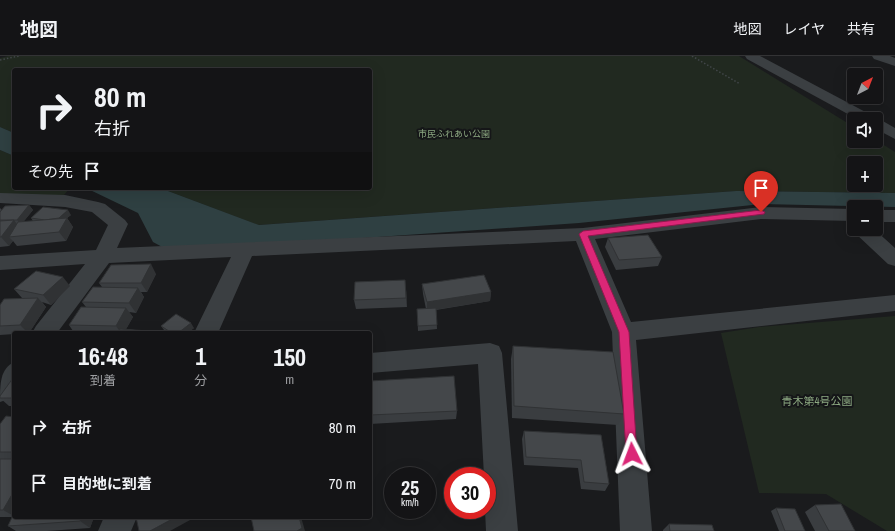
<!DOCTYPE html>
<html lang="ja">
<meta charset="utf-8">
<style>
body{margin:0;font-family:"Archivo Narrow","Noto Sans JP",sans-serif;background:#1d1d1f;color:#f1f3f6;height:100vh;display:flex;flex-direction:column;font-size:15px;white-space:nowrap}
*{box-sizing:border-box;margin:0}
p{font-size:13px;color:#9d9ea1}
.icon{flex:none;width:22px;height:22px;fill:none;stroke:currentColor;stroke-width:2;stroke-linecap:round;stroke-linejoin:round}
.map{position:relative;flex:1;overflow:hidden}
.details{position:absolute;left:12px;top:275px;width:360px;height:188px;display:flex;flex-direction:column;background:#141416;border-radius:4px;box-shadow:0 4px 16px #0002,0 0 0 1px #333335}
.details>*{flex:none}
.top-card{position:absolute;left:12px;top:12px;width:360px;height:122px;border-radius:4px;box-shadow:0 4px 16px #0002,0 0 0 1px #333335;background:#141416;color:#f1f3f6;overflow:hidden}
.needle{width:26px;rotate:42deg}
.controls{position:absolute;left:847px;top:12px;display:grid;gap:8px}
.controls a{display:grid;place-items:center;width:36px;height:36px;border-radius:4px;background:#141416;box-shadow:0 4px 16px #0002,0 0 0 1px #333335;font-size:20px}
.speed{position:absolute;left:384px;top:411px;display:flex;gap:8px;font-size:20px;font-weight:700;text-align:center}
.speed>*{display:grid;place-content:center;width:52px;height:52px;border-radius:50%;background:#141416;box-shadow:0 4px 16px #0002,0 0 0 1px #333335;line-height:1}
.speed small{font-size:10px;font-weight:400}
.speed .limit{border:6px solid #d22;background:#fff;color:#111}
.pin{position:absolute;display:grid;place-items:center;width:34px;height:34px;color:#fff;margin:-41px -17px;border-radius:50% 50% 50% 0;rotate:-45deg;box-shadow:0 0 4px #0007}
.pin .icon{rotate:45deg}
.me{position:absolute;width:44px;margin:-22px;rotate:357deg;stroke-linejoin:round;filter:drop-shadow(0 0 3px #0008)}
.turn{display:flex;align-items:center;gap:14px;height:84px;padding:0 16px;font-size:18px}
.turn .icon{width:52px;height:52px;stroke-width:2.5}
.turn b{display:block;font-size:28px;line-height:34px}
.then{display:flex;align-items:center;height:38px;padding:0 16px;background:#0003;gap:8px;font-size:15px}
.eta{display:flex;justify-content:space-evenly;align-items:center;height:68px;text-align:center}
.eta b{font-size:24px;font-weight:800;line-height:28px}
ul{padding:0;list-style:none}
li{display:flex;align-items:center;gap:12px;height:56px;padding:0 16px}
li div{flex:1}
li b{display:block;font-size:15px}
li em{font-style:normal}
header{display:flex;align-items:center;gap:24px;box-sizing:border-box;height:56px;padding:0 20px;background:#141416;border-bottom:1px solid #333335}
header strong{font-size:19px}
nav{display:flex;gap:22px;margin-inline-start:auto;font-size:14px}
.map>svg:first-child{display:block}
.green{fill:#212920;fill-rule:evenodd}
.water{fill:#2f4042}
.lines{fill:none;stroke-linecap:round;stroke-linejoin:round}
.path{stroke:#414649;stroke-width:1.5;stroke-dasharray:1.5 2;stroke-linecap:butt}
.minor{fill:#3b3f42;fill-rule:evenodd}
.wall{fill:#3a3d40}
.shaded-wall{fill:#303234}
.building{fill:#44474a;stroke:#303234}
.route{fill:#db2777;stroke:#8e194d}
.labels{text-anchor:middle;stroke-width:4;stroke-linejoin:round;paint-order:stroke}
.far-park-label{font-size:9px;fill:#8da982;stroke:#151618}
.park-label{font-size:11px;fill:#8da982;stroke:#151618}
</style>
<header>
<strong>地図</strong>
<nav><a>地図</a><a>レイヤ</a><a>共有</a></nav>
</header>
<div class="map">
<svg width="895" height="475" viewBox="0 0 895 475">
<rect width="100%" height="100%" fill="#1a1b1d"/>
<!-- green -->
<g class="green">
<path d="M8,0H739L854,71V85L876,84L895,96V137L736,135L258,169L160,132H370V14H14V77L0,71V2ZM854,107H876V129H854Z"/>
<polygon points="0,94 14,100 14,132 70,132 63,140 0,138"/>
<polygon points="895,260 895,475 887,475 826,438 759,437 721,277 759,271"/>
</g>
<!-- water -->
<g class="water">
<polygon points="0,71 14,77 14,100 0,94"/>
<polygon points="86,132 160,132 259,169 736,135 895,137 895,151 762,148 579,167 363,182 166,193 153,186 138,157"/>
</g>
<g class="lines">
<!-- path -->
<g class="path">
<polyline points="692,0 740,28"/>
<polyline points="0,4 19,0"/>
</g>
<!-- minor -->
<g class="minor">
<polygon points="745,0 760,0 873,60 875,63 881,64 895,72 895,83 876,73 876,63 857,63 747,3"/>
<polygon points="872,0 890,0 895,2 895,10 874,3"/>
<polygon points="0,137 65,139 98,146 105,148 125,164 128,168 117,192 583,172 761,151 854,153 854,165 761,163 595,183 631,266 895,239 895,255 636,284 652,475 620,475 612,276 576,185 252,200 218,277 194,277 231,201 109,207 57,277 32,277 36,270 85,208 0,214 0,200 96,194 108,169 92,156 65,151 0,147"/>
<rect x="876" y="154" width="19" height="12"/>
<polygon points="854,170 854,173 874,173 895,192 895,210 888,208 855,177 852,173"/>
<polygon points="490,287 499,290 502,297 518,475 486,475 485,454 487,454 487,420 484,420 478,308 370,317 370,297"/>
<path d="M14,306V336L9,343L0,346C0,328 0,313 14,306Z"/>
<polygon points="104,461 137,461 131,475 98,475"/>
</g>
</g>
<!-- wall -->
<g class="wall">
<polygon points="29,149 33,154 23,166 33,165 31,162 71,159 67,162 73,171 66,185 17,190 13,185 9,190 0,191 0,152 2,154"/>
<polygon points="608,182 662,201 658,210 616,214 605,191"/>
<polygon points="156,218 147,236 141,236 144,241 136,257 129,256 133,261 126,273 163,277 60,277 73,275 69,269 86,251 82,246 102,231 99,227"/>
<polygon points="422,228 491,236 490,245 436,254 437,273 418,275 417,253 426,253 423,238"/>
<polygon points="70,230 51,249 42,246 46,251 29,277 14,277 14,278 0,279 0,249 25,243 22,242 14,233"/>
<polygon points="406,233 407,251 356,253 354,244"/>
<polygon points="161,270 194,272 187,277 168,277 164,274"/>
<polygon points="513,290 624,358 618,369 512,362 511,303"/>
<polygon points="14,322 14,350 9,350 0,342 0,340"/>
<polygon points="370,325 457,355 456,363 370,368"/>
<polygon points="14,361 14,461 94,461 90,472 47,475 16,475 8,470 12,461 0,461 0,368"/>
<polygon points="524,375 601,379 609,428 605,435 581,433 578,412 524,409 522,383"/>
<polygon points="815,449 855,475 815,475 805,456"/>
<polygon points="776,452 805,475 779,475 771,455"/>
<polygon points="669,468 714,475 663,475 663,474"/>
</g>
<!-- shaded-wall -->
<g class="shaded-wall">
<polygon points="29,149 33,154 21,169 17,164"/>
<polygon points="68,154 71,159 67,162 73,171 66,185 59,176 56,165"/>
<polygon points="14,164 21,174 9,181 13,185 9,190 1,181"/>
<polygon points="151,208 156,218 147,236 141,227"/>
<polygon points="63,221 70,230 51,249 43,239"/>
<polygon points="405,224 406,233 407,251 406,242"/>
<polygon points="138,232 144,241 136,257 129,247"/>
<polygon points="491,236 490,245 427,255 427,246"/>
<polygon points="38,242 46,251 29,277 28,277 20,269"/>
<polygon points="126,252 133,261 124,277 121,277 116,270"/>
<polygon points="191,267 194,272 187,277 178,277"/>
<polygon points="14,435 14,460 3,454"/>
<polygon points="82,461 94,461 90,472 80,465"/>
<polygon points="176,461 189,461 190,464 170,475 150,475"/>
<polygon points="299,461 301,461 305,475 297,475"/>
</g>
<!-- building -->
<g class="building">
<polygon points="29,149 17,164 0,164 0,156 5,150"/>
<polygon points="43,151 68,154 59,162 45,164 31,162"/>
<polygon points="67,162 59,176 9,181 18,166"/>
<polygon points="14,164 1,181 0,181 0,165"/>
<polygon points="648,179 662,201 619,204 608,182"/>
<polygon points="151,208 141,227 99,227 111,209"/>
<polygon points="36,215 63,221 43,239 14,233"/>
<polygon points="484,219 491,236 427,246 422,228"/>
<polygon points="405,224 406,242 354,244 355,226"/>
<polygon points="93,231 138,232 129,247 82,246"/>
<polygon points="38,242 20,269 0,270 0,249 4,243"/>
<polygon points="81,251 126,252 116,270 69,269"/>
<polygon points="436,252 437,269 418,270 417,253"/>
<polygon points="176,258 191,267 178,277 172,277 161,270"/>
<polygon points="120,273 163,276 162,277 118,277"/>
<polygon points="62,275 107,275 106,277 60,277"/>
<polygon points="513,290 613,296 624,358 514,350"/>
<polygon points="454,320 457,355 370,359 370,325"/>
<polygon points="13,322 14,322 14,342 0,342 0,340"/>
<polygon points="6,360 14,361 14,396 0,396 0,368"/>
<polygon points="524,375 601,379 609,428 584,426 581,404 526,401"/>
<polygon points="0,403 14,403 14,435 3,454 0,454"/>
<polygon points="841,448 855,475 829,475 815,449"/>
<polygon points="776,452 795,453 805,475 785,475"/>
<polygon points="14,457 14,461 82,461 80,465 8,470"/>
<polygon points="136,461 176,461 150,475 139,475"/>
<polygon points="251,461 299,461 302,472 297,475 254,475"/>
<polygon points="669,468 712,469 714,475 670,475"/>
</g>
<!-- route -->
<polygon class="route" points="761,154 765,156 764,158 588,180 629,276 637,398 636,402 632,404 627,402 626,398 619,276 579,178 583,175"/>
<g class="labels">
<!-- far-park labels -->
<g class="far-park-label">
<text x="454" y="81">市民ふれあい公園</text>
</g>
<!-- park labels -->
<g class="park-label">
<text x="817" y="349">青木第4号公園</text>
</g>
</g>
</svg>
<div class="controls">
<a><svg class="needle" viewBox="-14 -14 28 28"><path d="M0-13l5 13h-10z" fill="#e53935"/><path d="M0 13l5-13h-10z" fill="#9d9ea1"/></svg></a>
<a><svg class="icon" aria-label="sound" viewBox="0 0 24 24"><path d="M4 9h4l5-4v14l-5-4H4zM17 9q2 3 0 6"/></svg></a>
<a>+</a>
<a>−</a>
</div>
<div class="speed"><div>25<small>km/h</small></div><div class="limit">30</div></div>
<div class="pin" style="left:761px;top:156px;background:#d93025"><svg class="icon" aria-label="arrive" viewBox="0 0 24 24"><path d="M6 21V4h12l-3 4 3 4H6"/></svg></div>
<svg class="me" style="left:632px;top:398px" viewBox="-20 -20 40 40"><path d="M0-17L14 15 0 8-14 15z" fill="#db2777" stroke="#fff" stroke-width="4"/></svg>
<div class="top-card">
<div class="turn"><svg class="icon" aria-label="right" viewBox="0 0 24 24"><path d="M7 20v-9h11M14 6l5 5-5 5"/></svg><div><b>80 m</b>右折</div></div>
<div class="then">その先<svg class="icon" aria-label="arrive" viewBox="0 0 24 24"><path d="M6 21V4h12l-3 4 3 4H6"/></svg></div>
</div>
<section class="details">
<div class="eta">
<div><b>16:48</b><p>到着</p></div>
<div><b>1</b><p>分</p></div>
<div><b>150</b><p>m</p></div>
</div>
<ul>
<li><svg class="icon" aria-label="right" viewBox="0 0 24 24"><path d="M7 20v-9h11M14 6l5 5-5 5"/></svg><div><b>右折</b></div><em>80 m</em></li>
<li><svg class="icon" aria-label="arrive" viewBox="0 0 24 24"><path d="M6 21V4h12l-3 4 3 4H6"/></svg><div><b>目的地に到着</b></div><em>70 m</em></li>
</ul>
</section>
</div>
